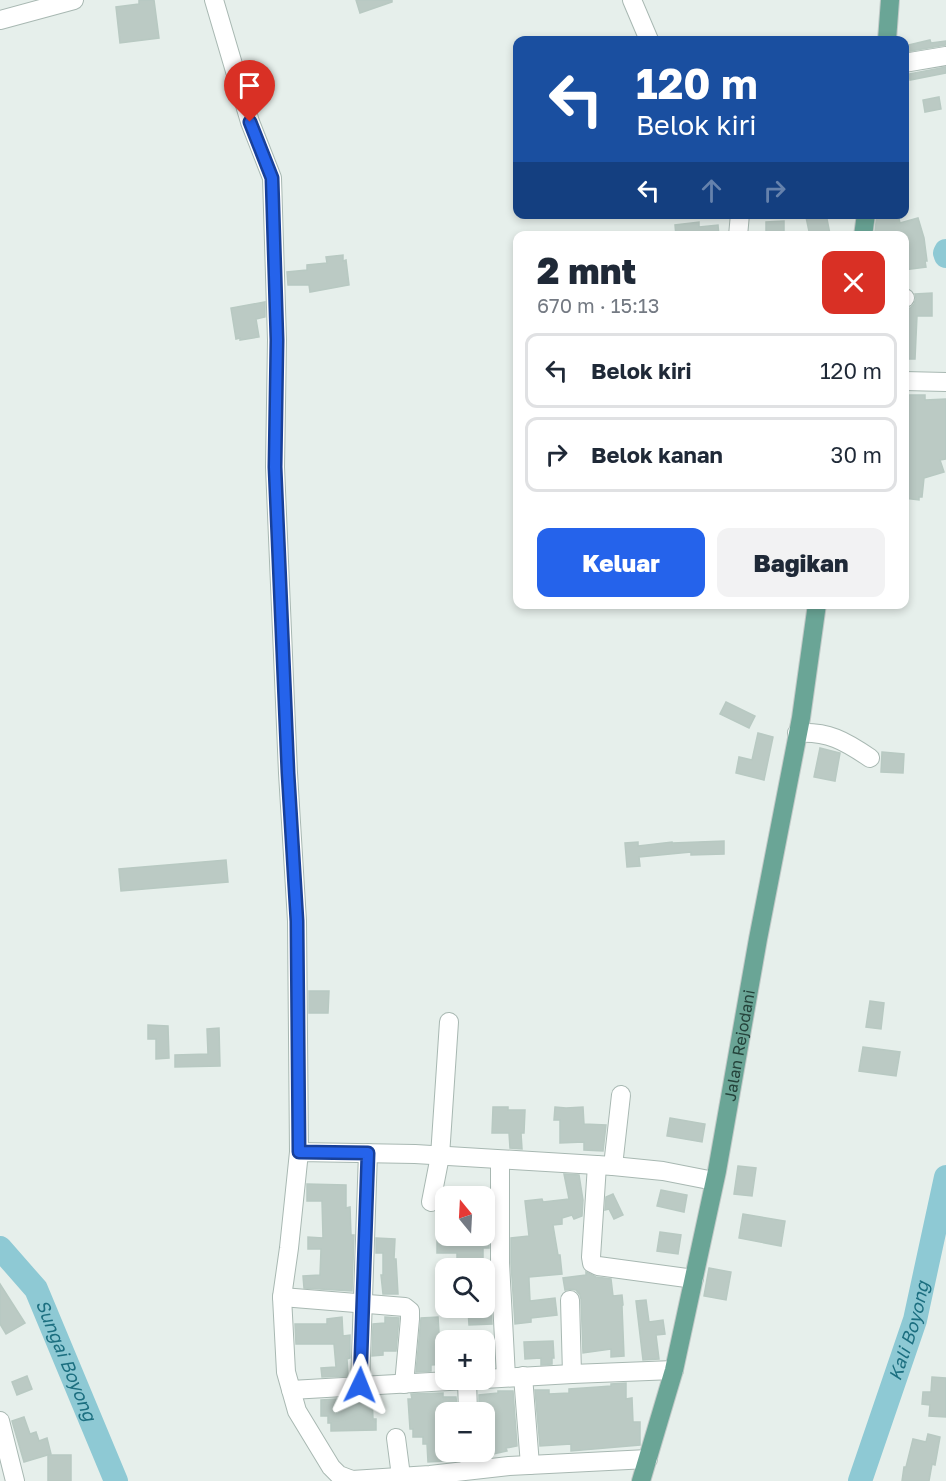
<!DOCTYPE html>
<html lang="id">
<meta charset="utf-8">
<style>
body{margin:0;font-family:"Golos Text",sans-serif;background:#f2f2f3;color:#1f2937;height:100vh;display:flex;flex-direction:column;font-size:22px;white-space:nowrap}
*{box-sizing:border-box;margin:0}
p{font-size:20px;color:#747a83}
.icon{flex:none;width:33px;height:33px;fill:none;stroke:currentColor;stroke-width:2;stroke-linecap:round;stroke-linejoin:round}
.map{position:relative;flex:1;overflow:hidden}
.drawer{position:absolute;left:513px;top:231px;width:396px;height:378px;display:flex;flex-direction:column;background:#fff;border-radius:12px;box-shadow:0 3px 9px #0003}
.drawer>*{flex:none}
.guide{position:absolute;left:513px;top:36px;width:396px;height:183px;border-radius:12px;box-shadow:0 3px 9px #0003;background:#1a4fa0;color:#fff;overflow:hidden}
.needle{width:39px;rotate:342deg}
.tools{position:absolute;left:435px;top:1186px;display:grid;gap:12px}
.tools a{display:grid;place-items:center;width:60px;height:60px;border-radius:12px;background:#fff;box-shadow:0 3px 9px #0003;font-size:30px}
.pin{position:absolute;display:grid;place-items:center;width:51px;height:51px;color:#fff;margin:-62px -26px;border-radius:50% 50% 50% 0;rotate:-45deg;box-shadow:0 0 6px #0007}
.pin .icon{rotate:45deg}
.me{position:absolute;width:66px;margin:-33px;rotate:2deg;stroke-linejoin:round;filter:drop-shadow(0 0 4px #0008)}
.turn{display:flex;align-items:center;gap:21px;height:126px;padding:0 24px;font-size:27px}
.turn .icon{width:78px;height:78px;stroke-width:2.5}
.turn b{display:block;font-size:42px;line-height:51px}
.lanes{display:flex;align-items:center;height:57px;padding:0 24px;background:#0003;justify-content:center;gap:30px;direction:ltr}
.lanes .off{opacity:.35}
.round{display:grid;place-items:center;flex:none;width:63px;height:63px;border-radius:12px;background:#f2f2f3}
.overview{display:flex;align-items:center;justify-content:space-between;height:102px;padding:0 24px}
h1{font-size:36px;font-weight:800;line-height:45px}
.action{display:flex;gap:12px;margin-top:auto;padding:12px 24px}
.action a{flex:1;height:69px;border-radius:12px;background:#2563eb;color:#fff;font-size:24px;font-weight:800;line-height:69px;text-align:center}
.action a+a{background:#f2f2f3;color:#1f2937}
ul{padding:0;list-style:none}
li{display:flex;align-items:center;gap:18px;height:75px;margin:0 12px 9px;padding:0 12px;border:3px solid #e0e1e3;border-radius:12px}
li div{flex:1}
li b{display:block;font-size:22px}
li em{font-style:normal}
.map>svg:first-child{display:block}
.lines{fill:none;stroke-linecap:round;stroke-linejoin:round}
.river{stroke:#8ec9d4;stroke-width:24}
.building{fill:#bbcac4;stroke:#b8c9c2;stroke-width:1.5}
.minor-casing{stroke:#a8b8b2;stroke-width:20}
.major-casing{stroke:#c2cac8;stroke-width:20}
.minor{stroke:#fff;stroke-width:18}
.major{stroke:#6aa596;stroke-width:18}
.route-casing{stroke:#184099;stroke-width:15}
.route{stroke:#2563eb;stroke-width:10}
.labels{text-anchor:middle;stroke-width:5;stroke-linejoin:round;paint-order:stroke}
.street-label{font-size:16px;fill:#24423a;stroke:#f7fbf9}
.water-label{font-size:18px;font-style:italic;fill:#1c6f80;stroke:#f7fbf9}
</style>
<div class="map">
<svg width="946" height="1481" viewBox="0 0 946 1481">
<rect width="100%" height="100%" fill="#e6efeb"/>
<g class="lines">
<!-- river -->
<g class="river">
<polyline points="946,251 945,253 946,256"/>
<path id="s1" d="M0,1248L36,1289L116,1481"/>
<path id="s2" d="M860,1481L915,1320L946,1177"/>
</g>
</g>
<!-- building -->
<g class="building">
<polygon points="139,0 154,0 159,38 120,43 116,7 139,4"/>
<polygon points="356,0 392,0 392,2 360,13"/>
<polygon points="930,40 931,43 946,41 946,45 904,52 904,46"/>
<polygon points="946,67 946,73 910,80 909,74"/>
<polygon points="939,97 941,109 925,112 923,100"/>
<polygon points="826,214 830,234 820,234 820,236 810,236 806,217"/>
<polygon points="877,214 898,214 900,223 918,218 924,238 927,261 925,261 926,267 904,270 904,236 876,236 875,231"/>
<polygon points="784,221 784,236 766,236 766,222"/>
<polygon points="699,222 699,227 718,225 719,236 676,236 675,225"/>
<polygon points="343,255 343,261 346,260 349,285 310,292 309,285 288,285 287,272 307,270 307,265 327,263 326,257"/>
<polygon points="932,293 932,316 917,316 915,359 904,359 904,309 910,308 914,304 916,299 915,294"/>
<polygon points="265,302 265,317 256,319 259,337 240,340 240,338 236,339 231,308"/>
<polygon points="904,395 925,395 925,400 946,399 946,459 940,460 944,472 924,478 922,497 919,497 919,500 904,498 904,461 907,461 907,425 905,425"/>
<polygon points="726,702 755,716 749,728 720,714"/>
<polygon points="758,733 773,737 764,780 736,773 739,757 752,760"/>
<polygon points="820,748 840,753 835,781 814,777"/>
<polygon points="882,752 904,754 903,773 881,772"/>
<polygon points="724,841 724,854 691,855 691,852 639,857 640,866 627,867 625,843 638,842 638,846 672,842 672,843"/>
<polygon points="226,860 228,882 121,891 119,869"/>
<polygon points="309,991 329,991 328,1013 309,1013"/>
<polygon points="870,1001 884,1003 881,1029 866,1027"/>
<polygon points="148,1025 168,1026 169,1058 156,1059 156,1039 148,1039"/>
<polygon points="219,1028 220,1066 175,1067 175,1055 208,1054 207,1029"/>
<polygon points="863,1047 900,1052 896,1076 859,1071"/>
<polygon points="493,1107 508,1107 508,1110 525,1110 524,1133 521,1133 522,1149 510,1148 509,1133 492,1133"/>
<polygon points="555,1107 566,1108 583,1107 584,1124 606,1125 603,1151 584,1150 584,1142 560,1143 560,1120 554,1120"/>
<polygon points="670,1118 705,1124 702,1142 667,1136"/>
<polygon points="738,1166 756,1168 752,1196 734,1194"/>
<polygon points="564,1174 579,1175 583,1200 582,1216 574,1219 572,1215 562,1218 562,1224 553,1225 558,1255 560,1255 562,1274 529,1277 529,1280 530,1301 555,1298 557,1315 531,1318 531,1322 515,1324 511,1263 511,1238 529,1236 525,1201 542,1199 543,1202 569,1199"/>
<polygon points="307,1184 346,1185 346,1208 350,1207 351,1235 354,1235 352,1291 304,1288 303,1276 320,1275 321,1249 308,1249 308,1237 323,1238 322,1201 307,1201"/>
<polygon points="661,1190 687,1195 684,1212 657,1206"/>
<polygon points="613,1194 623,1215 614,1219 609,1209 605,1210 606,1197"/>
<polygon points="484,1203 489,1203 489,1248 483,1248 483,1259 457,1259 457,1253 437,1253 437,1236 484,1236"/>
<polygon points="743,1214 785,1221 781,1246 739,1238"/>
<polygon points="660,1232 681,1235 678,1254 657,1251"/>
<polygon points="376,1238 395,1239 394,1259 396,1259 398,1294 383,1294 381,1275 383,1275 383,1253 376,1253"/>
<polygon points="709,1268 731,1272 726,1300 704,1296"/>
<polygon points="586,1272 596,1277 611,1279 613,1296 622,1295 623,1305 622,1306 624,1356 611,1357 611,1349 583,1353 581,1299 580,1295 576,1290 570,1289 565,1290 563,1278 586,1275"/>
<polygon points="0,1284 25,1323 6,1334 0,1324"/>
<polygon points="484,1284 490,1284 492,1324 469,1325 468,1309 484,1308"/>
<polygon points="646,1300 649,1322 663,1320 665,1334 656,1335 659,1359 643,1360 636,1301"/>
<polygon points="342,1317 343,1336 350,1335 350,1358 347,1359 348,1376 322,1377 321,1368 336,1367 334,1344 296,1344 295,1324 327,1324 327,1319"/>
<polygon points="385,1317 399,1318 396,1351 383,1351 383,1355 372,1356 373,1324 385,1323"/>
<polygon points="438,1317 440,1348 446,1348 446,1364 431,1365 431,1371 416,1372 421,1318"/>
<polygon points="553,1341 554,1358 552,1358 552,1364 541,1365 541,1358 525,1359 524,1342"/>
<polygon points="27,1376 32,1389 17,1395 12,1382"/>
<polygon points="932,1377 946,1378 946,1417 929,1416 930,1405 922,1404 923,1392 931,1392"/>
<polygon points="626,1383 626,1399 632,1398 633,1422 640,1422 640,1445 571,1451 571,1444 540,1446 535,1390 549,1390 549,1394 569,1393 569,1389 598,1387 611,1386 611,1384"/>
<polygon points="498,1391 513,1391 517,1446 506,1448 507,1451 484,1456 484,1410 479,1410 479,1395 498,1393"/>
<polygon points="443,1393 443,1397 456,1397 457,1407 446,1407 446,1461 428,1462 427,1444 423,1444 423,1437 413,1437 413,1429 410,1429 408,1399 412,1399 411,1394"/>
<polygon points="372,1397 373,1419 376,1419 376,1430 331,1431 331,1423 328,1423 328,1416 321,1416 321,1400"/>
<polygon points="24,1417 30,1434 36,1432 39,1441 47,1438 51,1454 24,1462 12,1421"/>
<polygon points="928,1434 940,1437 935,1465 932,1464 929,1481 902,1481 904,1467 906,1467 913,1439 926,1442"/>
<rect x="48" y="1455" width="23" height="26"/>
</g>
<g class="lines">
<defs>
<g id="minor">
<polyline points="214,0 250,122 272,178 277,340 275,467 288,773 297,921 299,1152"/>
<polyline points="632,0 649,40"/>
<polyline points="0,20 74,0"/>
<polyline points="904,63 946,56"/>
<polyline points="738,236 740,214"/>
<polyline points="904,298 905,298"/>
<polyline points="904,381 946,382"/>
<path d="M797,733C828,731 845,741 870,758"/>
<polyline points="500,1160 500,1263 506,1377"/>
<polyline points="597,1165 591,1257 592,1263 598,1266 694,1279"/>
<polyline points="613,1166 621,1095"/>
<polyline points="431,1202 440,1156 449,1022"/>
<polyline points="282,1297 405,1307 410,1311 410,1319 404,1384"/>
<polyline points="570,1300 572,1374"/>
<polyline points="523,1376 530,1465"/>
<polyline points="484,1379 572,1374 674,1370"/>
<polyline points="467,1380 468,1413"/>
<polyline points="360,1385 368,1153"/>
<polyline points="291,1390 466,1380"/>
<polyline points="0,1421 15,1481"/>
<polyline points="396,1438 401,1476"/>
<polyline points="469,1452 470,1470"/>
<polyline points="648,1459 509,1466 430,1475 352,1480 339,1475 331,1467 297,1411 286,1372 282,1297 289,1248 299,1152 415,1154 613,1166 663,1171 714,1181"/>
</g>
<g id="major">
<polyline points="887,40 890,0"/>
<polyline points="863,236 866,214"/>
<path id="s3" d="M641,1481L674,1370L717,1171L758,939L801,718L817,604"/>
</g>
</defs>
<!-- minor casing -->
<use href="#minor" class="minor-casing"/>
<!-- major casing -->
<use href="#major" class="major-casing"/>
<!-- minor -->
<use href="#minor" class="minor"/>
<!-- major -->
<use href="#major" class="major"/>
</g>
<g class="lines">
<defs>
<polyline id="route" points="250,122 272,178 277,340 275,467 288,773 297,921 299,1152 368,1153 360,1385"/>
</defs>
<!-- route casing -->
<use href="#route" class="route-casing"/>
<!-- route -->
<use href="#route" class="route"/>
</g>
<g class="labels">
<!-- street labels -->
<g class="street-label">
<text dy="6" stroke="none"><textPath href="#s3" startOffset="447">Jalan Rejodani</textPath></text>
</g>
<!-- water labels -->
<g class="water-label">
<text dy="6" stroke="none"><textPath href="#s2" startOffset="158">Kali Boyong</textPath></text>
<text dy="6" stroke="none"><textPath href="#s1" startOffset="132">Sungai Boyong</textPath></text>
</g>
</g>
</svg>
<div class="tools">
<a><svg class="needle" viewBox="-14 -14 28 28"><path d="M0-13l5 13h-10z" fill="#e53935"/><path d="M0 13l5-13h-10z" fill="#747a83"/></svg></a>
<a><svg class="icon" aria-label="search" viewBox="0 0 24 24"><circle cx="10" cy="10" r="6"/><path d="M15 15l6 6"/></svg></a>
<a>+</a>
<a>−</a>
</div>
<div class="pin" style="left:250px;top:122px;background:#d93025"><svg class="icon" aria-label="arrive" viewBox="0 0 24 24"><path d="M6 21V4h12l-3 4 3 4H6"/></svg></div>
<svg class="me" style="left:360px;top:1385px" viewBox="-20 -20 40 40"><path d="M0-17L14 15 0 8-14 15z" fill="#2563eb" stroke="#fff" stroke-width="4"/></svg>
<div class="guide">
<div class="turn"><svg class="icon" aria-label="left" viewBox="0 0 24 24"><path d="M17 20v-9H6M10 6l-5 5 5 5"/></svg><div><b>120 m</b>Belok kiri</div></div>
<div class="lanes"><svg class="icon" aria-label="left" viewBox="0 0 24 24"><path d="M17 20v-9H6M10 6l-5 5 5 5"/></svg><svg class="icon off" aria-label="ahead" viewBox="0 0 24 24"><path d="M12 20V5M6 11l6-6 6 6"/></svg><svg class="icon off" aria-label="right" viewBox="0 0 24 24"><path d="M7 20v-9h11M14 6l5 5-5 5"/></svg></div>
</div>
<section class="drawer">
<div class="overview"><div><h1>2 mnt</h1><p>670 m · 15:13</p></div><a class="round" style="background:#d93025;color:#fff"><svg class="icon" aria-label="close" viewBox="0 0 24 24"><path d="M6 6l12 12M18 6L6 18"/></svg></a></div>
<ul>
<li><svg class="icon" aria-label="left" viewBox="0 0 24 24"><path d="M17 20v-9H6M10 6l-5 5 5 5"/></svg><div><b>Belok kiri</b></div><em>120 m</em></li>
<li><svg class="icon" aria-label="right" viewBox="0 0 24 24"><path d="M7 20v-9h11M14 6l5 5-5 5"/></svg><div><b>Belok kanan</b></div><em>30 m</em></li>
</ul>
<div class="action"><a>Keluar</a><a>Bagikan</a></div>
</section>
</div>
